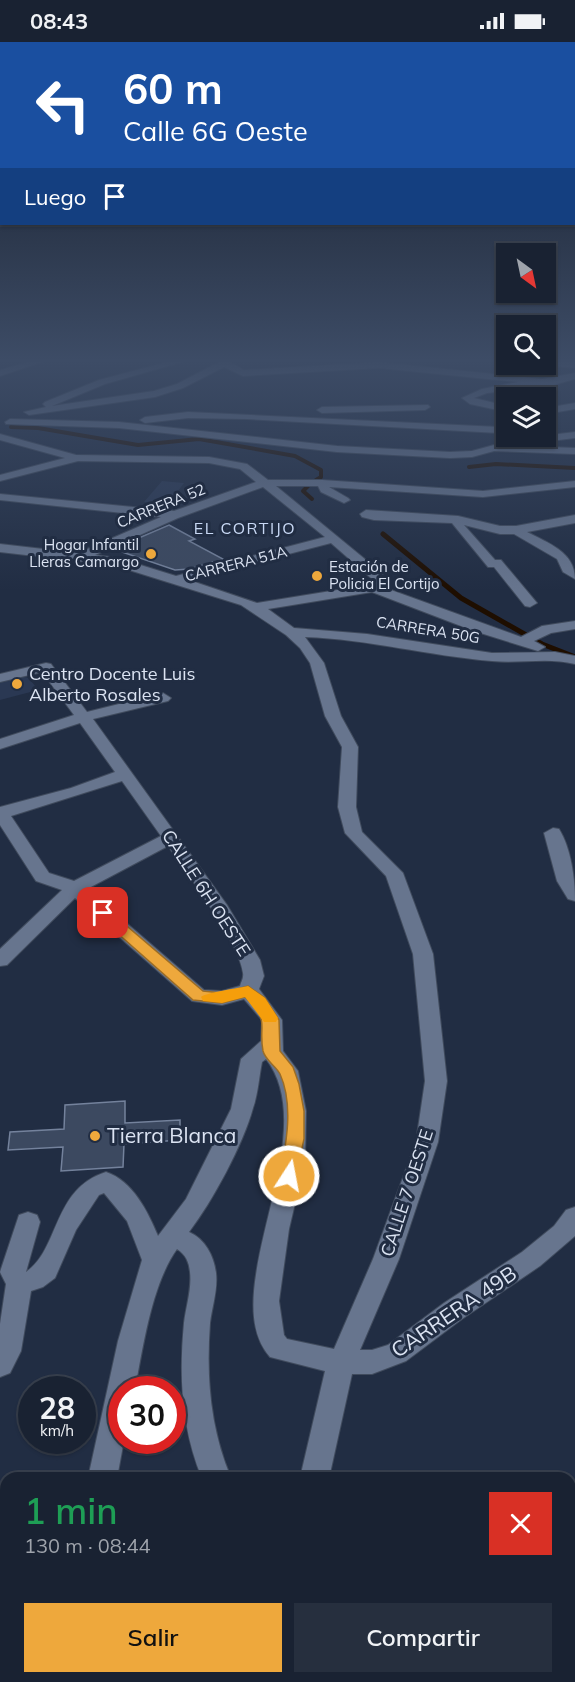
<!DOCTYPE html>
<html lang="es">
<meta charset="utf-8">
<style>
body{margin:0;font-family:Mulish,sans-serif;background:#262f3e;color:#f1f3f6;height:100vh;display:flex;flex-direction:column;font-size:22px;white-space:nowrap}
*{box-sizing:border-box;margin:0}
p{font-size:20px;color:#9fa4ac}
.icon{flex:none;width:33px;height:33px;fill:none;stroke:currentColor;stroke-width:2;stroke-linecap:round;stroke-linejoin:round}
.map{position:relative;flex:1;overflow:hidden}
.side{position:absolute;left:0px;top:1430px;width:576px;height:212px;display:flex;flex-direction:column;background:#192232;border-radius:18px 18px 0 0;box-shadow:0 2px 4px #0004,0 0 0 2px #373f4d}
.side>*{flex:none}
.banner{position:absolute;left:0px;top:0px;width:576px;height:183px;box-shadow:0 2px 4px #0004,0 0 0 2px #373f4d;background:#1a4fa0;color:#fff;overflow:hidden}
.needle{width:39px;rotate:147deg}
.buttons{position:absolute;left:496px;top:201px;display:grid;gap:12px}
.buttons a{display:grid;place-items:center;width:60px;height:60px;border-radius:0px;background:#192232;box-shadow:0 2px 4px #0004,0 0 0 2px #373f4d;font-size:30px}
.speed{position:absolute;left:18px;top:1334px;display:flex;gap:12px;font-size:30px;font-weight:700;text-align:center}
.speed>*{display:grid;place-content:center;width:78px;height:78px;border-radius:50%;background:#192232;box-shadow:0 2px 4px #0004,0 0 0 2px #373f4d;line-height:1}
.speed small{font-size:15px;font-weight:400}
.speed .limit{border:9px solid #d22;background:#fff;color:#111}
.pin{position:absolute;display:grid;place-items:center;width:51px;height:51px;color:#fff;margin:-26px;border-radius:12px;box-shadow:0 3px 9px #0006}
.me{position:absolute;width:66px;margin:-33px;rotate:11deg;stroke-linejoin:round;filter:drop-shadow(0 0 4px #0008)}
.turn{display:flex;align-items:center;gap:21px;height:126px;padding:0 24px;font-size:27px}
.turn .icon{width:78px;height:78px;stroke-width:2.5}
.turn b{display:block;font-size:42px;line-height:51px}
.then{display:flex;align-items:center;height:57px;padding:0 24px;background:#0003;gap:12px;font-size:22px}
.round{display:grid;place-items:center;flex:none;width:63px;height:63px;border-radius:0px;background:#262f3e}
.head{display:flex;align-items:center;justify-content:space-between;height:102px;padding:0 24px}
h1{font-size:36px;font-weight:600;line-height:45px;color:#1e9e55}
.action{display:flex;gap:12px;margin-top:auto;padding:12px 24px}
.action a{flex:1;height:69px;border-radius:0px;background:#eea83c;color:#111;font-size:24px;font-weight:600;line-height:69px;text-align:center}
.action a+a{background:#262f3e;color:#f1f3f6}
.status{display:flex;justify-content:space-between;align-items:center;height:42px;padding:0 30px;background:#192232;direction:ltr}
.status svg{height:16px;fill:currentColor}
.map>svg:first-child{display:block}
.built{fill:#2a3853}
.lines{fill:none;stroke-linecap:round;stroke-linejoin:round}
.stream-far1{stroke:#1e0e00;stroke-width:4}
.stream{stroke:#1e0e00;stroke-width:5}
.building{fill:#3c4960;stroke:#74829c;stroke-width:1.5}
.minor-casing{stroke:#404b5d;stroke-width:2}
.minor{fill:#67758e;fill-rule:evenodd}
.route{fill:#eea83c;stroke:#9b6d27;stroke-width:1.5}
.slow{fill:#f59e0b}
.poi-dot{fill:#eea83c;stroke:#212d43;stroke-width:2}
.labels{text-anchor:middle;stroke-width:6;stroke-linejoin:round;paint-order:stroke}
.far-street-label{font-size:15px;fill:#dbe3f2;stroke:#212d43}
.far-poi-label{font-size:15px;fill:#dbe3f2;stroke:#212d43;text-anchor:end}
.far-neighbourhood-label{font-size:16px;letter-spacing:1.5px;fill:#c8d8f4;stroke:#212d43}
.poi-label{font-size:18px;fill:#dbe3f2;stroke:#212d43;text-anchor:start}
.street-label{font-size:18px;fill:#dbe3f2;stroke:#212d43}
.near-poi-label{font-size:21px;fill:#dbe3f2;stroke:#212d43;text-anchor:start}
.near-street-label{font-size:21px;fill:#dbe3f2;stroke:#212d43}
</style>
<div class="status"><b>08:43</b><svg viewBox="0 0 49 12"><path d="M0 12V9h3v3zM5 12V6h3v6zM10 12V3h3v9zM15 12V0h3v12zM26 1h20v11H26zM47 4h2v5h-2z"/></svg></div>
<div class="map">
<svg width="575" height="1640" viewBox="0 0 575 1640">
<rect width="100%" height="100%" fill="#212d43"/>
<!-- built -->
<g class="built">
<polygon points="162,439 184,441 168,462 144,460"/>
<polygon points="22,634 29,636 38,648 0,658 0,637"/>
</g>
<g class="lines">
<!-- stream-far1 -->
<g class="stream-far1">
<polyline points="11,385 38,386 138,403 199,397 295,414 321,428 321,435 316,438"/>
<polyline points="469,425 496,422 575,426"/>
<polyline points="309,443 303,449 312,457"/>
</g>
<!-- stream -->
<polyline class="stream" points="383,492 461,556 542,602 575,615"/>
</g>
<!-- building -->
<g class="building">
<polygon points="169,483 195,497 189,499 223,517 190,527 175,528 113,507"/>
<polygon points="125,1059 125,1081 180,1078 180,1098 124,1102 123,1125 61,1129 63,1105 8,1108 10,1090 64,1087 65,1063"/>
</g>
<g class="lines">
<defs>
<g id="minor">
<polygon points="28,320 42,320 0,334 0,328"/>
<polygon points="167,320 182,320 105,342 52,364 154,349 177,342 219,320 230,320 244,328 379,320 542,337 575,331 575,337 550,344 487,351 474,356 507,364 507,370 470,362 462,356 482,347 518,340 379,326 243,334 224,325 183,346 155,355 29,373 24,370 46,365 43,362 45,360 99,338"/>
<polygon points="546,320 575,320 575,326 543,323"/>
<polygon points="575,361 575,367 546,372 546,366"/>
<polygon points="428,363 430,365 425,368 322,371 317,368 322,365"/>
<polygon points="188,370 499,385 504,388 499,391 247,377 188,376 145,381 140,378 145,375"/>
<polygon points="10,377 119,380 337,404 450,410 472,409 494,403 575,406 575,412 494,409 472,415 450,416 337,410 119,386 6,382 5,380"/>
<polygon points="575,390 575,396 526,402 521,399 526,396"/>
<path d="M0,392L76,413L209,415L247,422L268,438H322L483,449L575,439V445L483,455L329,445L348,456L350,458L344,461L321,450L318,444H276L383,532L384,535L380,544L521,595L542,584L575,579V587L551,591L534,599L545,605L538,609L474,589L372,550L268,567L294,586L367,592L492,611L555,610L575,614V622C547,615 520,622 492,619C429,614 368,597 305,595L324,621L341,674L358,705L356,765L362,790L403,831L433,912L447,1039L438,1100L399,1217L360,1308H372L388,1303L444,1261L522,1210L554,1184L566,1168L575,1165V1194L540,1224L462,1277L406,1319L372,1332H352L329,1436H300L325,1329L270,1315C213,1251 326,1094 266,1017L262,1020C259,1035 258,1052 253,1066C243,1103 212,1160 189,1190C205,1197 214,1214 216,1231C218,1248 212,1265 210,1281C206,1335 210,1386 231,1436H202C181,1386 179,1333 184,1281C186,1264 192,1247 190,1230C189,1220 186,1213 177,1207C152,1242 143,1304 135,1347H122V1398H124L117,1436H88L118,1299L142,1218L127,1179L104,1151L99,1153L76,1188L55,1236L43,1245L31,1249L21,1309L10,1331L0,1335V1282L6,1242L0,1230L19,1173L28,1170L37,1173L40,1180L26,1230C60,1207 52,1147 106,1130C133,1139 148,1170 158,1194L186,1157L231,1067L241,1017L261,999L262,978L244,957L222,963L192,959L75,856L7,923L0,924V907L62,848L36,839L0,783V765L71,746L115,730L80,681L0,707V697L74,673L42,630L0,640V632L46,621L51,622L87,670L163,651L171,656L168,659L93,677L227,863L260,918L264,934L259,947L282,978L283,1009L298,1029L306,1069L305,1119L289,1187L279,1259L284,1293L287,1297L334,1307L373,1217L416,1100L425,1039L413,912L386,834L345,791L338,765L342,705L325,674L310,621L300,606L286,593L241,563L113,523L0,510V502L78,511L161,475L0,458V452L174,469L256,440L240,427L209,421L78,419L0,439V433L65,416L0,398ZM263,445L325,495L176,534L118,516L95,513L178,476ZM331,501L371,536L368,543L257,561L189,538ZM122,739L161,794L74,839L49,831L11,774ZM168,804C187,831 240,902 243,931C244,936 241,940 240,944L222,949L204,948L87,847Z"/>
<path d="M366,468L458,474L500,484H516L575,473V481L527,490C548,501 575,510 575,537L563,530L557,517L514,492H500L464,483L495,518H501L537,561L530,565L525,564L494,525H488L452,481L374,478L362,475L360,472Z"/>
<path d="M553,786L559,787C571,806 575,837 575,859L568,857L557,839L544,791Z"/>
<rect x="50" y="1635" width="32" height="5"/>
<polygon points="355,1635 392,1635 394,1640 357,1640"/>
</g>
</defs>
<!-- minor casing -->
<use href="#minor" class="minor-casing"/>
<!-- minor -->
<use href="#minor" class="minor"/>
</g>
<!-- sky -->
<linearGradient id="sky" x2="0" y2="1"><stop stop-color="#121925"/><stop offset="0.58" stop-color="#3d4c66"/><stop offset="1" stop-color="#3d4c66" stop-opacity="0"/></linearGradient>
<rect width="575" height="549" fill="url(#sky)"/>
<!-- route -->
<path class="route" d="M103,867L108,868L203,949L222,951L248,944L265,956L279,978L280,1009L293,1025L299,1042L304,1069V1097L295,1139H282L280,1134C286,1103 294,1063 280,1032C276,1024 265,1018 263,1009C258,982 271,979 245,955L222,961L193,958L98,874L95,871Z"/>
<!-- slow -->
<path class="slow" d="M248,944L265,956L278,976L276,980H264L245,955L222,961L203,959L201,955C204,951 239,946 248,944Z"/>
<!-- markers -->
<g class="poi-dot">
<circle cx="151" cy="512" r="6"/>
<circle cx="317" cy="534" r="6"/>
<circle cx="17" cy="642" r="6"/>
<circle cx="95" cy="1094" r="6"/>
</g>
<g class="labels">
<!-- far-street labels -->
<g class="far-street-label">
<text transform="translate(161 464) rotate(-22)" y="5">CARRERA 52</text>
<text transform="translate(236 522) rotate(-14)" y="5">CARRERA 51A</text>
<text transform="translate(428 588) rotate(9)" y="5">CARRERA 50G</text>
</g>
<!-- far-poi labels -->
<g class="far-poi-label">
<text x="139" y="508">Hogar Infantil<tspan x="139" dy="17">Lleras Camargo</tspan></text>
<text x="329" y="530" text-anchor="start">Estación de<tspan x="329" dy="17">Policia El Cortijo</tspan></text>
</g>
<!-- far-neighbourhood labels -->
<g class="far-neighbourhood-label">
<text x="245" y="492">EL CORTIJO</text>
</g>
<!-- poi labels -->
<g class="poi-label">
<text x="29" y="638">Centro Docente Luis<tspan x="29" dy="21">Alberto Rosales</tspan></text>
</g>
<!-- street labels -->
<g class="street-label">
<text transform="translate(206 851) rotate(57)" y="6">CALLE 6H OESTE</text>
<text transform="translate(407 1151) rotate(-72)" y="6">CALLE 7 OESTE</text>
</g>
<!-- near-poi labels -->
<g class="near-poi-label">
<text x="107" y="1101">Tierra Blanca</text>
</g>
<!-- near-street labels -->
<g class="near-street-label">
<text transform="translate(454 1270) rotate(-34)" y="7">CARRERA 49B</text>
</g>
</g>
</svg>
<div class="buttons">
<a><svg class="needle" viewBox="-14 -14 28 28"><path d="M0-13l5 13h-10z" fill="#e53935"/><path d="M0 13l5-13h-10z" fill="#9fa4ac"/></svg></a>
<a><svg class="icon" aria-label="search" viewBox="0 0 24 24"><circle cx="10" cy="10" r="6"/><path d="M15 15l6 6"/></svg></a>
<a><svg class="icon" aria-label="layers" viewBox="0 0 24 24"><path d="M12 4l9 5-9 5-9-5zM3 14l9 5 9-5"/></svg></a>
</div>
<div class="speed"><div>28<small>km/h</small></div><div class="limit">30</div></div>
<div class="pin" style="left:103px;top:871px;background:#d93025"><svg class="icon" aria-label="arrive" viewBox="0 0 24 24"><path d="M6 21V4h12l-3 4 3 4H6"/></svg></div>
<svg class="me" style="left:289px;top:1134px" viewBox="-20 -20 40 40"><circle r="17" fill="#eea83c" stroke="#fff" stroke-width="3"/><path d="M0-11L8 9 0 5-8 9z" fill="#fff"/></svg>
<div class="banner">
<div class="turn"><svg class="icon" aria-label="left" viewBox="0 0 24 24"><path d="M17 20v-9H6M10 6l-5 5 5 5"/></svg><div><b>60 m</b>Calle 6G Oeste</div></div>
<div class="then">Luego<svg class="icon" aria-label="arrive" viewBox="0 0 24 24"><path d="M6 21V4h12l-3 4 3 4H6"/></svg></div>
</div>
<section class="side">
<div class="head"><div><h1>1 min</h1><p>130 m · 08:44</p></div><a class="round" style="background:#d93025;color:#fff"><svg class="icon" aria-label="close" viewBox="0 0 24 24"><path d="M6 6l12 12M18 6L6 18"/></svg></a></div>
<div class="action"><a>Salir</a><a>Compartir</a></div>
</section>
</div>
